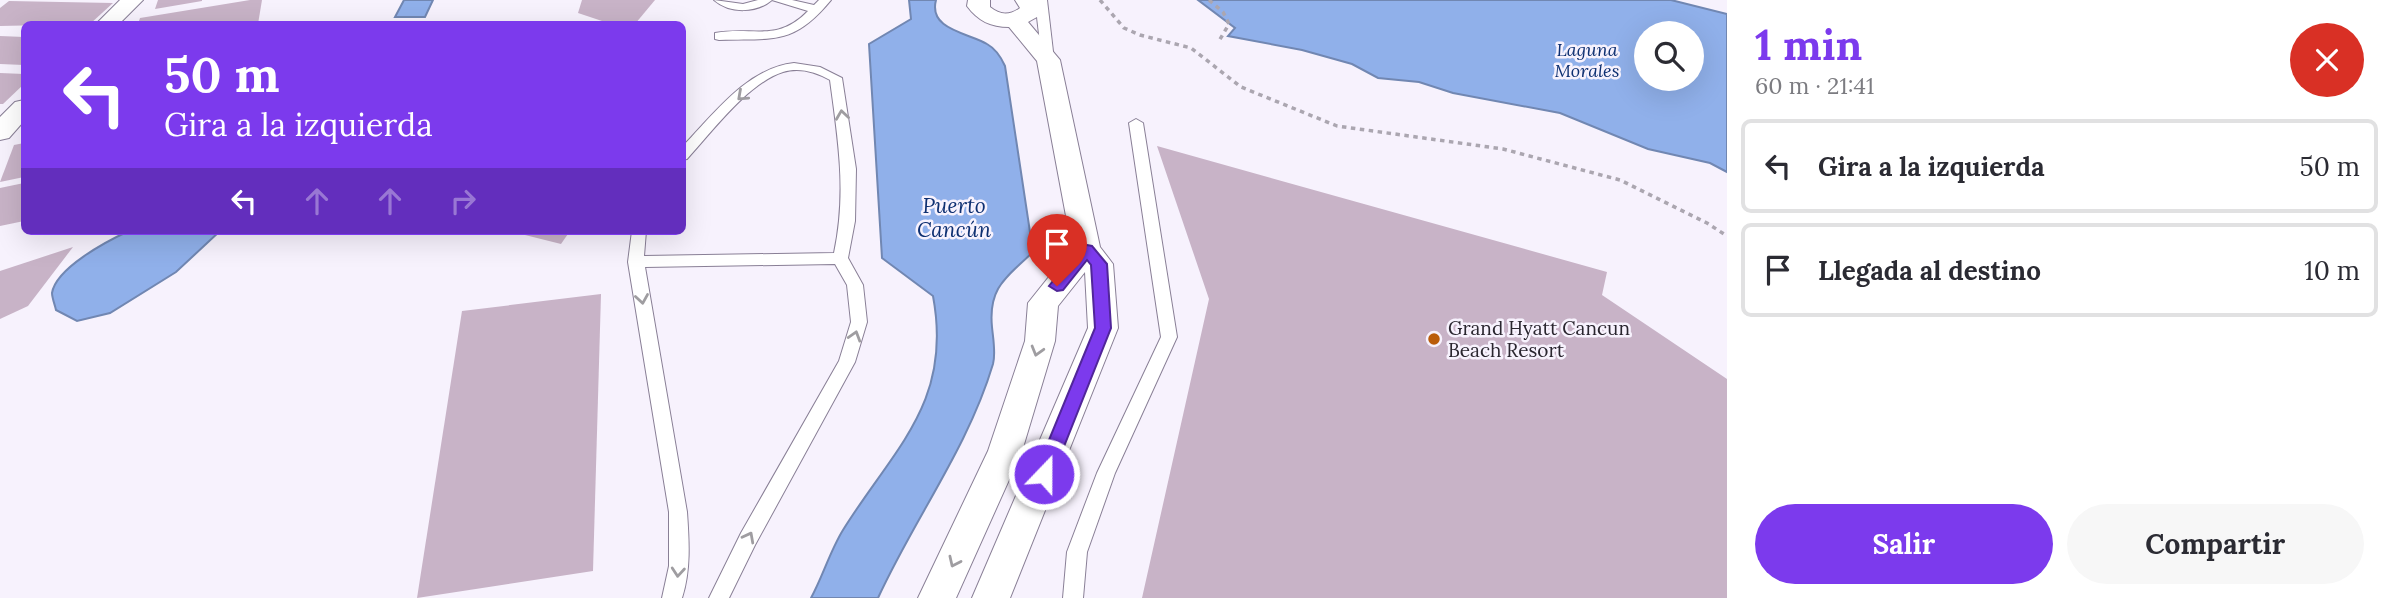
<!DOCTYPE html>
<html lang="es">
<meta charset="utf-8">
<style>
body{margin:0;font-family:Lora,serif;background:#f7f7f7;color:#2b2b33;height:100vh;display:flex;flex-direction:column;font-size:26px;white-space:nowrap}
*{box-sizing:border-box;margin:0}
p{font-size:23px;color:#7c7c81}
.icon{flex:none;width:38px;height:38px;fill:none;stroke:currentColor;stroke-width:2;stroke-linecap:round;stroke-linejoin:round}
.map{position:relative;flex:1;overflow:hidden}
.details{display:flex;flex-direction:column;background:#fff;width:665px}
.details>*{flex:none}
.guide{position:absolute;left:21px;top:21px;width:665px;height:214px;border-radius:10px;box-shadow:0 7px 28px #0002;background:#7c3aed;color:#fff;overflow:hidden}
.fabs{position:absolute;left:1634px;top:21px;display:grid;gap:14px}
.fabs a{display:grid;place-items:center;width:70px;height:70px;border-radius:50%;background:#fff;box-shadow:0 7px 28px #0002;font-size:35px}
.pin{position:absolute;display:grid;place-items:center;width:60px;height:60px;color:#fff;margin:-72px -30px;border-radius:50% 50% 50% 0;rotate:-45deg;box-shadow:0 0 7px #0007}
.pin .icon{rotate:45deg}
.me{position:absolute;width:77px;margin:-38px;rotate:22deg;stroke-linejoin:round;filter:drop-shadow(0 0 5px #0008)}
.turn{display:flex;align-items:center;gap:24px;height:147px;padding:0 28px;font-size:32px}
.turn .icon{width:91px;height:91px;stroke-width:2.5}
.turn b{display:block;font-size:49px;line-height:60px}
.lanes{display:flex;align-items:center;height:66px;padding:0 28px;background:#0003;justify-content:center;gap:35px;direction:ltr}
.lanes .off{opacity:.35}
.round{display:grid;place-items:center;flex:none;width:74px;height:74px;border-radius:37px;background:#f7f7f7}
.head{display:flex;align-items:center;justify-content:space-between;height:119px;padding:0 28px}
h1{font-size:42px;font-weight:800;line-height:52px;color:#7c3aed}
.button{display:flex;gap:14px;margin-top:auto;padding:14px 28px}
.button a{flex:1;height:80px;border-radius:42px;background:#7c3aed;color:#fff;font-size:28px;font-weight:800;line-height:80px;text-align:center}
.button a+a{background:#f7f7f7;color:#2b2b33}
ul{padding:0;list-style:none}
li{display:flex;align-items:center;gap:21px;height:94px;margin:0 14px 10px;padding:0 14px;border:4px solid #e1e1e2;border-radius:10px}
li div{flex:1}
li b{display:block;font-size:26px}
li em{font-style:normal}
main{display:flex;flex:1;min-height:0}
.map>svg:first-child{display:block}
.water{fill:#90b0ea;stroke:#7187b2;stroke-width:2;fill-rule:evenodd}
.building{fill:#c8b3c7}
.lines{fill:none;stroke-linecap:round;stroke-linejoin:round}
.lane-casing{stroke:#897f96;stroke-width:2}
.street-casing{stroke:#897f96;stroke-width:2}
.path{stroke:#aba6b0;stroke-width:3.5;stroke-dasharray:4.5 4.5;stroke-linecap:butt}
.lane{fill:#fff;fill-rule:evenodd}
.street{fill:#fff;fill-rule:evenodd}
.oneway{stroke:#9f9da1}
.route{fill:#7c3aed;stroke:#51269a;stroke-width:2}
.poi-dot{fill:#ba5d0a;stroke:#f7f2fd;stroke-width:2.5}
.labels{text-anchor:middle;stroke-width:5;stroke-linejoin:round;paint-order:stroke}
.far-water-label{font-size:18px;font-style:italic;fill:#0d2f71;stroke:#f7f2fd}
.poi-label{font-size:19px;fill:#2a262f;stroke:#f7f2fd;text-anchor:start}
.water-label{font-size:21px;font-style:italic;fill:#0d2f71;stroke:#f7f2fd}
</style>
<main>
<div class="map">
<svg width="1727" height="598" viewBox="0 0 1727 598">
<rect width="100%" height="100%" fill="#f7f2fd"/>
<!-- water -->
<g class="water">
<polygon points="404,0 433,0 425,17 395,17"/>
<path d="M909,0H936C928,30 969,33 987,44C996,49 1001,57 1005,66L1033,252C1007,277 988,287 992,327C993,338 996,353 993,364C968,448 914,519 878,598H811C823,576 830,551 843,530C894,448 953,403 933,296L882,258L869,44L911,19Z"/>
<path d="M1198,0H1671L1727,14V172L1710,163L1648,149L1560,113L1453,93L1419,82L1378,78L1352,64L1302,50L1228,36L1235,28ZM1692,33V79H1647V33Z"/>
<path d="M129,231H220L176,272L110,313L77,321L56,310C55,305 52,298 52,293C56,268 107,241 129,231Z"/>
</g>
<!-- building -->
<g class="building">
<polygon points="158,0 202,0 202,1 155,9"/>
<polygon points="250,0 262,0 258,24 138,24 140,18"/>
<polygon points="582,0 655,0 635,24 611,24 578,13"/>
<polygon points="9,1 113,3 90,24 0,26 0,8"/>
<polygon points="0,36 24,37 24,65 0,64"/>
<polygon points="0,73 24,74 24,84 3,104 0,104"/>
<polygon points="24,143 24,177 0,182 14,145"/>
<polygon points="1157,146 1607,272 1602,295 1727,379 1727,598 1142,598 1209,299"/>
<polygon points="24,183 24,221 0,226 0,188"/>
<polygon points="509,231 570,231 561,244"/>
<polygon points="73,247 28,306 0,319 0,271"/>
<polygon points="601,294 593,571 417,598 462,311"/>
</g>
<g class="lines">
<defs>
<g id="lane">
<path d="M714,0L743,4L758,0H792L814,5L819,0H831C793,46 774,38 719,40L715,39V33C753,26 777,43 808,11L772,0C757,13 730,14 714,0Z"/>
<polygon points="1035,0 1047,0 1054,60 1048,64 1042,60"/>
<path d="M794,63L820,67L842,78L856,169L855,221L848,258L863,285L867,322L855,362L755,545L729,598H709L741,533L839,361L851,322L847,285L835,264L645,267L687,512C689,541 691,570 682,598H662L669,566V512L628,262L632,231H646L644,256L834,253C847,192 838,140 830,80C816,72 799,67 783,72C748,83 711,133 687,159L682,160V147C713,115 747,68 794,63Z"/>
<polygon points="1136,119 1143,123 1177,337 1115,473 1087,552 1083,598 1063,598 1067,552 1097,473 1161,337 1129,123"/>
</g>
<g id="street">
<polygon points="120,0 143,0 119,24 96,24"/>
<path d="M968,0H990V7C1000,15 1009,16 1020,8L1015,0H1037L1042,8L1037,17L1028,22L1060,60L1100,247L1113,264L1118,328L1010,598H972L1088,328L1085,272L1058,306L1055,341L1022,451L956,598H918L988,451L1025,341L1028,303L1072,248L1037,61L1009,27C991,27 978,21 967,6Z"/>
<polygon points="24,100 24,121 9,138 0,140 0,117 15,102"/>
</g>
</defs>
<!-- lane casing -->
<use href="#lane" class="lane-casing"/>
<!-- street casing -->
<use href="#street" class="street-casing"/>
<!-- path -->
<g class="path">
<polyline points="1100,0 1124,28 1140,35 1191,48 1241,87 1337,126 1503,149 1620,180 1707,223 1727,236"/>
<polyline points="1209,0 1223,12 1229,24 1219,41"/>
</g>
<!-- lane -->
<use href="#lane" class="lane"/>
<!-- street -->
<use href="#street" class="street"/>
</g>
<!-- one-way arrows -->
<defs><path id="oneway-chevron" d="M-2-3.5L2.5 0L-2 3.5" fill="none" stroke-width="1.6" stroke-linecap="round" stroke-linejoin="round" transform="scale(1.75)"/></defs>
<g class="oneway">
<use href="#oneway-chevron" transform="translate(742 96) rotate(138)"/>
<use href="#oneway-chevron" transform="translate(842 115) rotate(-98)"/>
<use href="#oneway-chevron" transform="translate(642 299) rotate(81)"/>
<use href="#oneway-chevron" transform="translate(855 336) rotate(-73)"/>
<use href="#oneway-chevron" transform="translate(1037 351) rotate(106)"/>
<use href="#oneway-chevron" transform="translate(749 537) rotate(-62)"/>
<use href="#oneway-chevron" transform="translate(954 562) rotate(115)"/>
<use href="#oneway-chevron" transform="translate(678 572) rotate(95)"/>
</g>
<!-- route -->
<polygon class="route" points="1087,245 1092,246 1107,264 1111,328 1053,474 1050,480 1044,482 1037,480 1035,474 1095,328 1091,265 1087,260 1063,290 1057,291 1049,286 1081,246"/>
<!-- markers -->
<circle class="poi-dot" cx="1434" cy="339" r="7"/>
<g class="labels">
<!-- far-water labels -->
<g class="far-water-label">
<text x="1587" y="56">Laguna<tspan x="1587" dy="21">Morales</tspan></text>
</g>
<!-- poi labels -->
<g class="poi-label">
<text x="1448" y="335">Grand Hyatt Cancun<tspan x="1448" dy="22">Beach Resort</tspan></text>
</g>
<!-- water labels -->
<g class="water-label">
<text x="954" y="213">Puerto<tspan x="954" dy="24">Cancún</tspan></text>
</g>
</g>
</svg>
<div class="fabs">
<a><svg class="icon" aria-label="search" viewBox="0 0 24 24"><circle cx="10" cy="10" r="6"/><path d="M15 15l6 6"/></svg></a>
</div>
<div class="pin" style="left:1057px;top:286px;background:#d93025"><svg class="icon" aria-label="arrive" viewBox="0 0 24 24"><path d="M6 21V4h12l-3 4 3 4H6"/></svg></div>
<svg class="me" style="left:1044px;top:474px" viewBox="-20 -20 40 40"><circle r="17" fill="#7c3aed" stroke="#fff" stroke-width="3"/><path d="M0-11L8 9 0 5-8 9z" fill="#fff"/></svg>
<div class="guide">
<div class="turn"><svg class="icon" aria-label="left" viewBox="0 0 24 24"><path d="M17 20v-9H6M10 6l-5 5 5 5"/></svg><div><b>50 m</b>Gira a la izquierda</div></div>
<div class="lanes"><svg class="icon" aria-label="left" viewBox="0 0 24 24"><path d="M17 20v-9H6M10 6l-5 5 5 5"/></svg><svg class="icon off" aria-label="ahead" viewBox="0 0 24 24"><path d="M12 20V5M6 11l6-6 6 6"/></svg><svg class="icon off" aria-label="ahead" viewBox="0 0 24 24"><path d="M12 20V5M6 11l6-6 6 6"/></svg><svg class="icon off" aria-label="right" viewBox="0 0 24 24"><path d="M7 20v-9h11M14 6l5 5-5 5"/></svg></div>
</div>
</div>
<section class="details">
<div class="head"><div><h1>1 min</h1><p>60 m · 21:41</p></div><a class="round" style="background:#d93025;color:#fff"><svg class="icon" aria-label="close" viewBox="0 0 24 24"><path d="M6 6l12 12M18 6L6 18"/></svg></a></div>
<ul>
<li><svg class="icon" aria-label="left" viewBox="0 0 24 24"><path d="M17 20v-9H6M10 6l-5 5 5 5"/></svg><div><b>Gira a la izquierda</b></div><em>50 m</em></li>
<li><svg class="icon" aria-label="arrive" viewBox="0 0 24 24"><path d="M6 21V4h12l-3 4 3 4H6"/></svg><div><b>Llegada al destino</b></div><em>10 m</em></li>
</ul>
<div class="button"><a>Salir</a><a>Compartir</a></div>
</section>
</main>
